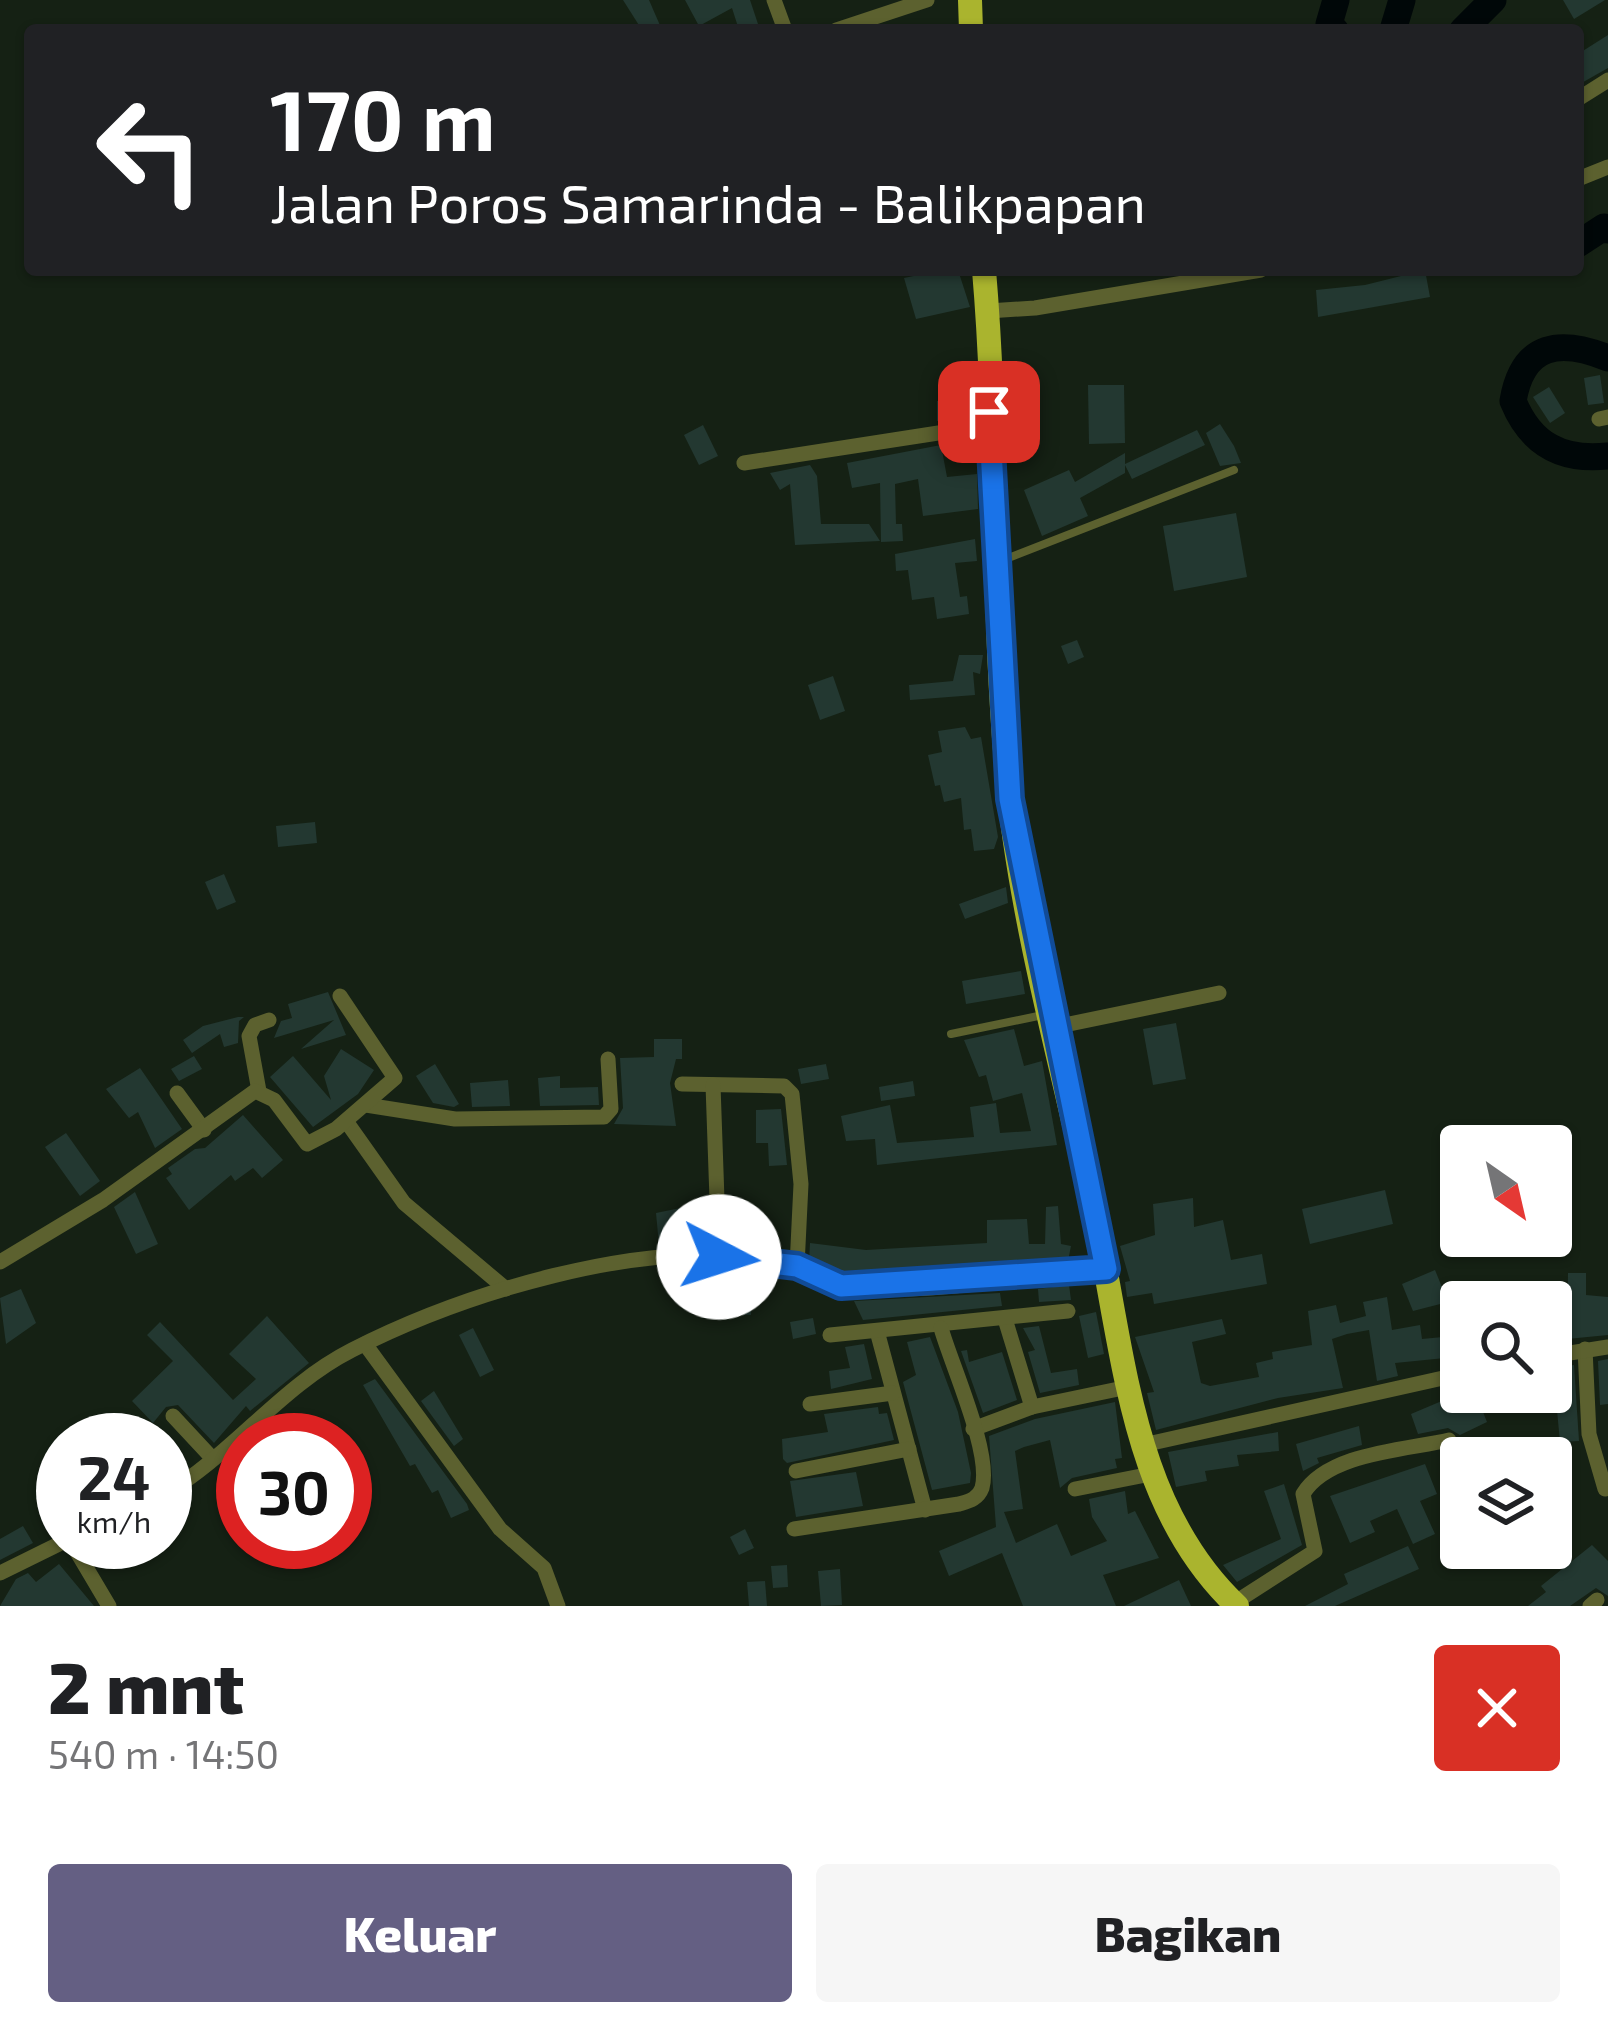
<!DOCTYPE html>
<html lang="id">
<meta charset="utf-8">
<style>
body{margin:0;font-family:"Exo 2",sans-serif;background:#f6f6f6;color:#202124;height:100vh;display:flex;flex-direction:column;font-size:45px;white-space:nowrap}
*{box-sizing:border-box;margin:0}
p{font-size:39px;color:#757577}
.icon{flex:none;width:66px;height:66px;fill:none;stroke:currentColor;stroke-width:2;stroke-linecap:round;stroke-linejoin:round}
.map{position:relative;height:1606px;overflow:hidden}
.panel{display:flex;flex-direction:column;background:#fff;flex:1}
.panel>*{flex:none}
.banner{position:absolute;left:24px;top:24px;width:1560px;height:252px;border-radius:12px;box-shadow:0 3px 9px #0004;background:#202124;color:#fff;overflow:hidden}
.needle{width:78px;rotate:146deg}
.controls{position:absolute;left:1440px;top:1125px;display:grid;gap:24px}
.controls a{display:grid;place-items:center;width:132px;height:132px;border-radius:12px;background:#fff;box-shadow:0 3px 9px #0004;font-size:60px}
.speed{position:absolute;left:36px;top:1413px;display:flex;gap:24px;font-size:60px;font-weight:700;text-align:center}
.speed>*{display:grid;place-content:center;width:156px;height:156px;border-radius:50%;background:#fff;box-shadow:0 3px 9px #0004;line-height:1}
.speed small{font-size:30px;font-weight:400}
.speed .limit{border:18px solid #d22;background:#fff;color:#111}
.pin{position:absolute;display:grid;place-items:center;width:102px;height:102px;color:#fff;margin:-51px;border-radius:24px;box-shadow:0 6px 18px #0006}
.me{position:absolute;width:132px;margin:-66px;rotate:95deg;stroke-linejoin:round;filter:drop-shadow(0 0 9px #0008)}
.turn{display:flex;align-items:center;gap:42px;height:252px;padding:0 48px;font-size:54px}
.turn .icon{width:156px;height:156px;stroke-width:2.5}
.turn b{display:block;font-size:84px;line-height:102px}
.round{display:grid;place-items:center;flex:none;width:126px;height:126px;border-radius:12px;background:#f6f6f6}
.overview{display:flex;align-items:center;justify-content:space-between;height:204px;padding:0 48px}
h1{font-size:72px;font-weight:800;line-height:90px}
.button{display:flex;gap:24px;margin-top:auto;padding:24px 48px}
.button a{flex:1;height:138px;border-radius:12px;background:#645f83;color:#fff;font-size:48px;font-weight:800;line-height:138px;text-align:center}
.button a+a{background:#f6f6f6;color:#202124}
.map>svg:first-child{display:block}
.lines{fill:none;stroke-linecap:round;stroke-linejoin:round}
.river{stroke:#000708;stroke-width:27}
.building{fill:#233831}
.service{stroke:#5c612f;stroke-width:8}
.minor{stroke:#5c612f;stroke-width:15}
.trunk{stroke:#aab42e;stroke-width:24}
.route-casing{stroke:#114b97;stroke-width:30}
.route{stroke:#1a73e8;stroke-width:21}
</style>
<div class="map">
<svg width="1608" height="1606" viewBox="0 0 1608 1606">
<rect width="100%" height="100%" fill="#152114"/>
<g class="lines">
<!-- river -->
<g class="river">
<polyline points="1335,30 1329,24 1336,0"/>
<polyline points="1393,30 1402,0"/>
<polyline points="1463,30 1493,0"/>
<polyline points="1578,244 1604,227 1608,230"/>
<path d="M1608,358C1561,339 1523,342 1513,401C1531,445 1562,461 1608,456"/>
</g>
</g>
<!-- building -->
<g class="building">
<polygon points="623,0 649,0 662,30 642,30"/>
<polygon points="685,0 750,0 760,30 739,30 732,8 699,26"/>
<polygon points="1563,0 1605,0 1574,19"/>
<polygon points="1608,35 1608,68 1578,85 1578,54"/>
<polygon points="942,270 958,270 970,307 916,319 904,278"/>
<polygon points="1425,270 1430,297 1318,317 1316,290 1365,285"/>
<polygon points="1600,375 1604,403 1588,405 1584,378"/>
<polygon points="1088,385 1124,385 1125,443 1089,444"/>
<polygon points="1549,387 1565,413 1550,423 1533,397"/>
<polygon points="937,401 969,401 969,416 937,421"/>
<polygon points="1220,424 1234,446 1241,463 1220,466 1206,433"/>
<polygon points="703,425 718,456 699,465 684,435"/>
<polygon points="1197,430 1205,445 1132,479 1125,465 1125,473 1080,498 1088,516 1042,536 1024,490 1069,470 1075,482 1125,453 1125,464"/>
<polygon points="941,445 947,477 977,474 978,509 923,516 918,479 895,484 896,524 902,524 903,541 881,542 880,483 852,488 847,463"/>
<polygon points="810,465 817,476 821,524 869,524 880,541 795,545 790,484 780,490 770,473"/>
<polygon points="1236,513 1247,577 1174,591 1163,526"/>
<polygon points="975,539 977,561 955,563 960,597 967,596 969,614 937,619 934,597 912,600 908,570 896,571 895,554"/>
<polygon points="1077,640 1084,657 1068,664 1061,646"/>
<polygon points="959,655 983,655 980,674 973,672 975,695 910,700 909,685 953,681"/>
<polygon points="833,676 845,711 820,720 808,685"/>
<polygon points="965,727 971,739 981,737 998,837 994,849 974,851 971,829 964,830 961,798 944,802 940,785 935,786 928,755 942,752 938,731"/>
<polygon points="315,822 317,843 278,847 276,826"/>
<polygon points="224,874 236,902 217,910 205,882"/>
<polygon points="1006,887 1008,903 965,919 959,904"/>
<polygon points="1021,971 1025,994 966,1004 962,981"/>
<polygon points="328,992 346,1035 301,1049 334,1020 274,1038 281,1021 292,1018 288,1004"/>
<polygon points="238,1017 244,1017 239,1021 238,1043 224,1047 220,1034 192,1053 183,1040 203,1026"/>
<polygon points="1176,1023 1186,1079 1153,1085 1143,1029"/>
<polygon points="1014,1029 1024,1066 1042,1061 1057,1145 877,1165 875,1139 846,1141 841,1116 890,1105 897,1143 974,1137 970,1107 996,1103 1000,1133 1031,1131 1022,1093 993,1101 986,1075 979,1077 964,1040"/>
<polygon points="654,1039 682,1039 682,1059 676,1059 670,1083 676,1126 614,1124 623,1108 620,1058 654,1057"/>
<polygon points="341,1049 374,1070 358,1094 313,1127 270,1077 293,1056 331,1100 324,1076"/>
<polygon points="194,1056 202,1069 179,1081 171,1069"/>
<polygon points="435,1064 459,1104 454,1107 433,1103 416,1076"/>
<polygon points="826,1064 829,1079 801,1084 798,1069"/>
<polygon points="140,1068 182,1129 155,1148 138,1112 129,1118 106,1089"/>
<polygon points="560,1076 560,1088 598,1087 599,1105 540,1106 538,1078"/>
<polygon points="508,1080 510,1106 472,1107 470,1083"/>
<polygon points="913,1081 915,1096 881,1101 879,1087"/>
<polygon points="781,1109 787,1165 769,1166 768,1143 756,1143 756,1110"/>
<polygon points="243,1115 283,1160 262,1178 253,1168 235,1181 231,1175 189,1210 166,1178 172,1174 168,1168 195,1149 205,1148"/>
<polygon points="66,1133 100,1181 80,1196 45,1147"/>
<polygon points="1385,1190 1393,1224 1310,1244 1302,1209"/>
<polygon points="135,1192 158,1244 136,1254 114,1207"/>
<polygon points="1193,1198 1194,1227 1223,1220 1231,1260 1262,1254 1267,1284 1154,1304 1152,1293 1127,1297 1125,1282 1130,1281 1120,1246 1155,1235 1153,1204"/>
<polygon points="740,1201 743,1235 730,1237 729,1202"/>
<polygon points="705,1203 706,1232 680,1234 681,1244 659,1245 656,1213"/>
<polygon points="1058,1206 1061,1244 1071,1246 1068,1261 904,1277 844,1274 809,1262 810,1243 866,1250 987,1243 987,1220 1027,1219 1029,1244 1045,1244 1046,1207"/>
<polygon points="734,1268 754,1270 751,1315 731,1314"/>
<polygon points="1435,1270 1448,1302 1413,1311 1402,1284"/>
<polygon points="1568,1273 1586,1273 1586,1295 1608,1297 1608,1335 1567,1339"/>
<polygon points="1069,1285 1071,1300 1039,1302 1038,1289"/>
<polygon points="21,1289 36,1323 6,1344 0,1298"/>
<polygon points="1000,1293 1002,1306 863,1320 854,1301"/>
<polygon points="1387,1297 1392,1330 1420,1325 1422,1339 1443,1337 1445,1358 1395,1363 1398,1376 1377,1381 1369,1330 1347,1334 1332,1339 1343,1388 1278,1398 1156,1430 1147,1393 1154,1392 1135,1337 1222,1319 1226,1334 1192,1342 1201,1383 1210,1386 1259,1377 1256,1363 1273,1359 1272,1352 1312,1345 1308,1311 1336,1305 1340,1323 1366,1316 1363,1302"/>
<polygon points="1096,1312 1104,1354 1088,1358 1079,1316"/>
<polygon points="267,1316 309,1363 250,1411 246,1406 214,1443 178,1405 166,1407 153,1423 132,1401 173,1361 147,1335 160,1322 233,1400 256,1379 229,1354"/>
<polygon points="813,1318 816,1334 793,1339 790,1322"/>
<polygon points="1039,1326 1051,1373 1077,1369 1079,1385 1040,1393 1028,1352 1035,1350 1023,1328"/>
<polygon points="473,1328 494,1370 480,1377 459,1335"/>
<polygon points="930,1337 958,1412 971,1473 970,1483 932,1490 903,1382 916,1375 907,1342"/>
<polygon points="864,1344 872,1379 831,1389 829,1371 850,1368 845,1347"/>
<polygon points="967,1350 969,1362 1002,1352 1017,1400 983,1413 961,1351"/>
<polygon points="1608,1359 1608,1404 1600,1405 1598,1361"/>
<polygon points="1574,1365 1579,1441 1560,1442 1553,1368"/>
<polygon points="375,1379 467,1504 469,1510 451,1518 438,1490 432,1493 415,1464 410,1466 363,1385"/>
<polygon points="434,1391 463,1439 454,1446 421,1401"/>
<polygon points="1463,1392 1475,1392 1487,1422 1460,1435 1448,1428 1418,1434 1411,1414"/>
<polygon points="1115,1402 1122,1458 1115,1459 1117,1468 1072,1478 1060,1488 1050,1440 1024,1447 1015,1451 1023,1509 1004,1512 1016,1543 1057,1524 1071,1556 1107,1541 1092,1517 1089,1499 1125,1491 1128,1514 1135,1511 1159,1558 1103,1575 1116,1606 1023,1606 1002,1553 949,1576 939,1551 996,1527 989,1436 1035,1419"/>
<polygon points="878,1407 879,1414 887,1413 894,1440 787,1463 783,1459 782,1439 828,1432 824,1414"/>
<polygon points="1359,1426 1362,1445 1317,1458 1319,1463 1303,1471 1296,1444"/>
<polygon points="1278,1432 1279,1451 1237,1455 1239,1466 1205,1471 1207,1481 1176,1487 1168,1452"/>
<polygon points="1425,1464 1437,1494 1420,1501 1435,1534 1413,1544 1397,1509 1370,1521 1375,1532 1350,1543 1330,1496"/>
<polygon points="856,1472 863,1506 796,1517 790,1481"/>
<polygon points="1284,1484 1302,1545 1237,1582 1223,1565 1281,1539 1264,1491"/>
<polygon points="23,1526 33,1543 0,1560 0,1539"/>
<polygon points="745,1529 754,1548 739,1555 730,1537"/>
<polygon points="1592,1545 1608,1561 1608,1596 1596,1588 1570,1606 1528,1606 1546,1592 1541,1586"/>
<polygon points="1408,1546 1419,1569 1335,1606 1305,1606 1348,1584 1344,1574"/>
<polygon points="59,1564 94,1606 0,1606 16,1579 28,1573 36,1582"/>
<polygon points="787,1565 788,1587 773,1588 771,1566"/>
<polygon points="840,1569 842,1605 821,1606 818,1571"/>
<polygon points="1179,1580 1191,1606 1124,1606"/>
<polygon points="765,1581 767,1606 749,1606 747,1582"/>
</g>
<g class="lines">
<!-- service -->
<g class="service">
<polyline points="998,562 1234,470"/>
<polyline points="951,1034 1043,1015"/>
</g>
<!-- minor -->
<g class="minor">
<polyline points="774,0 785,30"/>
<polyline points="836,30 927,0"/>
<polyline points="1578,99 1608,80"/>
<polyline points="1578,179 1608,167"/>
<polyline points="988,311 1035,308 1261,270"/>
<polyline points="1599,419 1608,417"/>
<polyline points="744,463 990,425"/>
<polyline points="1055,1027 1219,993"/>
<polyline points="682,1084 784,1086 792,1094 801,1184 797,1266"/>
<polyline points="713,1085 719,1257"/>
<polyline points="259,1091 249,1036 255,1025 269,1020"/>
<polyline points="177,1093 204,1130"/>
<polyline points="366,1105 455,1119 604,1117 611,1109 608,1059"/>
<polyline points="346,1121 404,1203 506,1289"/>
<polyline points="0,1262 103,1200 255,1091 274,1100 307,1144 336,1129 395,1078 340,996"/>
<polyline points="1005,1319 1032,1407"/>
<polyline points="877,1331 925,1510"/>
<polyline points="830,1335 1068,1311"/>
<polyline points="365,1344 500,1529 544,1568 558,1606"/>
<polyline points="1585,1349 1589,1434 1605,1489"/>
<polyline points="1551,1356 1608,1347"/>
<polyline points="810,1404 893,1393"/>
<polyline points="173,1416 213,1459"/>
<polyline points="973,1429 1032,1407 1128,1387"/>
<polyline points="1143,1445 1461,1374"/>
<polyline points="796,1471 909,1449"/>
<polyline points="1075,1489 1151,1474"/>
<path d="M165,1494C233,1454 281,1386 352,1350C464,1293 640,1239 765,1259C793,1263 815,1282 842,1286C917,1297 1029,1276 1106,1269"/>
<path d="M794,1529L959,1504C969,1501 978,1499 982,1488C992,1453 951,1364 941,1328"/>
<polyline points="71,1542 109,1606"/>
<polyline points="0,1573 63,1542"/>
<path d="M1234,1603L1315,1551L1303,1494C1328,1453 1405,1450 1449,1440"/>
<polyline points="1590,1606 1597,1600"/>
</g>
<!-- trunk -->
<g class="trunk">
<polyline points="970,0 971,30"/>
<path d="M984,270C999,445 991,621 1009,795C1025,942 1068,1087 1098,1231C1125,1362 1134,1509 1237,1606"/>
</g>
</g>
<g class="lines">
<defs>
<polyline id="route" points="719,1257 797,1266 841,1286 1106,1269 1010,799 989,412"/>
</defs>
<!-- route casing -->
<use href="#route" class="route-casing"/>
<!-- route -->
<use href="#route" class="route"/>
</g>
</svg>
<div class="controls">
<a><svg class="needle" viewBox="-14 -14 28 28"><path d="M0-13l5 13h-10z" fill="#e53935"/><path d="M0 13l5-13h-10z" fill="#757577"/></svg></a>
<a><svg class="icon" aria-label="search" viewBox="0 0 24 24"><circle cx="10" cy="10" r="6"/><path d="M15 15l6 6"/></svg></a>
<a><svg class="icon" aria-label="layers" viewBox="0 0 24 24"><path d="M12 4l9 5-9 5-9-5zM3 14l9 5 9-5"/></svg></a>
</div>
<div class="speed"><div>24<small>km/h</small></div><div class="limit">30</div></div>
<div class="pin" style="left:989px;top:412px;background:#d93025"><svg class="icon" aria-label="arrive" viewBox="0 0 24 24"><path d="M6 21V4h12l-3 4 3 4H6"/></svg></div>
<svg class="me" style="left:719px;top:1257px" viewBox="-20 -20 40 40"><circle r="19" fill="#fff"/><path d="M0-13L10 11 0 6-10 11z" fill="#1a73e8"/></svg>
<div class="banner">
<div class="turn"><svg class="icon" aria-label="left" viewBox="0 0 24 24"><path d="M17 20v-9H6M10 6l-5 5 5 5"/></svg><div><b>170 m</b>Jalan Poros Samarinda - Balikpapan</div></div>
</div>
</div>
<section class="panel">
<div class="overview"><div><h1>2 mnt</h1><p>540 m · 14:50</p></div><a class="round" style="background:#d93025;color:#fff"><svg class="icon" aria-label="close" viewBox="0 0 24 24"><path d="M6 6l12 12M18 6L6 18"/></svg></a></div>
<div class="button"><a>Keluar</a><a>Bagikan</a></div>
</section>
